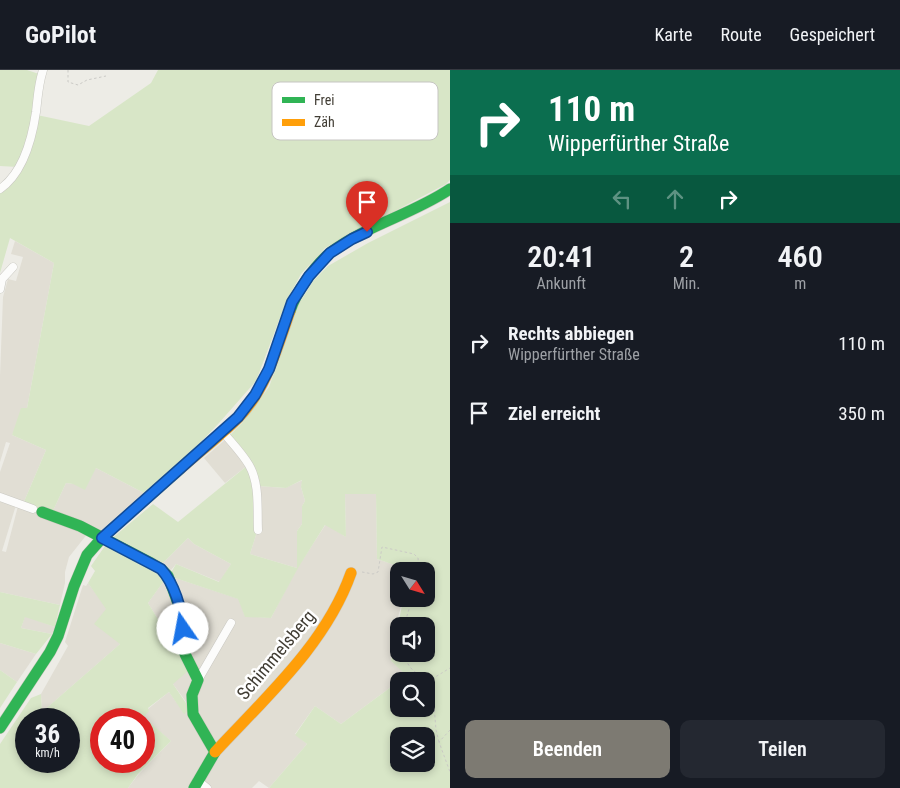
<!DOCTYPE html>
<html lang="de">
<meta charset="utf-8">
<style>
body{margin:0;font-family:"Roboto Condensed",sans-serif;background:#242831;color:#f1f3f6;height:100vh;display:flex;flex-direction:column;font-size:19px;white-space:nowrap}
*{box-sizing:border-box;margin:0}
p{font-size:16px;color:#9ea1a6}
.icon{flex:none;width:28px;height:28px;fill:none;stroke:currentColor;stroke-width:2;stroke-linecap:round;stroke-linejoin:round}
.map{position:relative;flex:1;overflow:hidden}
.panel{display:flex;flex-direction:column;background:#171b24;width:450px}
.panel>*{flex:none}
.guide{background:#0b6e4f;color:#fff;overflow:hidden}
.needle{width:32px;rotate:127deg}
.controls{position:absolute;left:390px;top:492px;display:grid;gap:10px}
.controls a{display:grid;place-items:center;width:45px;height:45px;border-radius:10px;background:#171b24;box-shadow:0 2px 8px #0003;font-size:25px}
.speed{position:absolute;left:15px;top:638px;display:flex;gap:10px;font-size:25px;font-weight:700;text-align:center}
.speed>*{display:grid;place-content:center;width:65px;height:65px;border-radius:50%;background:#171b24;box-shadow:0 2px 8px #0003;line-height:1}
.speed small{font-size:12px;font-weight:400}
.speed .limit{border:8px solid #d22;background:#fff;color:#111}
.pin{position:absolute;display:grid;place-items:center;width:42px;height:42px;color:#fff;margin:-51px -21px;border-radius:50% 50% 50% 0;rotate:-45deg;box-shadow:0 0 5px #0007}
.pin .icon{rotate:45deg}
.me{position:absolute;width:55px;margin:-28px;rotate:348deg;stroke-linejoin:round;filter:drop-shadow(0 0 4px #0008)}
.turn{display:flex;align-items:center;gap:18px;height:105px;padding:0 15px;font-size:22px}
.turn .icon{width:65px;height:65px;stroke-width:2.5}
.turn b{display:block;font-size:35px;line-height:42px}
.lanes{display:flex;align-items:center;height:48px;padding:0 15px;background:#0003;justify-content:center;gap:25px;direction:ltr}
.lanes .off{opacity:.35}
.eta{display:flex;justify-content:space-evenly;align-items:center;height:85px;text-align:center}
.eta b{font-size:30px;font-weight:600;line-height:35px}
.button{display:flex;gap:10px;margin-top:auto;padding:10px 15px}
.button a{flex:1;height:58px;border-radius:10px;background:#7d7a72;color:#fff;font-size:20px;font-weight:600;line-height:58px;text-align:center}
.button a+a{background:#242831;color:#f1f3f6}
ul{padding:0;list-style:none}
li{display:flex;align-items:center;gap:15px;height:70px;padding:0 15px}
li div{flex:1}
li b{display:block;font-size:19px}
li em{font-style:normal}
header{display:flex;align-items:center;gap:30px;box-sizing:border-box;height:70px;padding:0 25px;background:#171b24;border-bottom:1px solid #363941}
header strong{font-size:24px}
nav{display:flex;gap:28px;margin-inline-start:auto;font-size:18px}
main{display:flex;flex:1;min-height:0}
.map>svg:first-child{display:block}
.residential{fill:#e1ded4}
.green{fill:#d8e6c7;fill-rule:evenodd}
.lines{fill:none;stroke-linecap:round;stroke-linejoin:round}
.street-casing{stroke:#c9c8c2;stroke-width:9}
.fast-casing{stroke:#ccc9be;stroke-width:12}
.slow-casing{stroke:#ccc9be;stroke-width:12}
.path{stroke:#cbcac6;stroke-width:1;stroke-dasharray:2.5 2.5;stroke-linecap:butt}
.street{stroke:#fcfcfb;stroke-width:8}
.fast{stroke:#30b455;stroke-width:11}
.slow{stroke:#ff9f0a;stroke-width:11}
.route-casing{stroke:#114b97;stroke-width:12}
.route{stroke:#1a73e8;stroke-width:9}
.labels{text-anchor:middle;stroke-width:5;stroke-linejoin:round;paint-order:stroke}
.street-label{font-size:18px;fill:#413d34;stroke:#fff}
.key{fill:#fff;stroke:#c6c5c2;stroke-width:1}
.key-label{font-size:14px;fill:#413d34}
</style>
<header>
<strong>GoPilot</strong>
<nav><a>Karte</a><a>Route</a><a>Gespeichert</a></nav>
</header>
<main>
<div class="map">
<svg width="450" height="718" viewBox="0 0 450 718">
<rect width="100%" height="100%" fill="#edece6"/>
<!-- residential -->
<g class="residential">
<polygon points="15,171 54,193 27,338 12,365 46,380 23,434 0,425 0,402 10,373 6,372 0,392 0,306 3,227 8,209 16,211 23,187 11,184"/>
<polygon points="226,369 248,395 225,413 204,388"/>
<polygon points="96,398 144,423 99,464 51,445 66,413 73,414"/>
<polygon points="303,410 301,417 305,431 302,436 302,454 297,461 298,497 326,454 346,467 345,424 376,423 377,489 413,501 399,501 399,529 403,529 397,551 391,591 407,605 341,654 315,636 295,664 307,674 269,718 259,711 252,718 210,718 199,709 217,684 288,605 325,561 345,527 357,501 349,499 341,525 321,559 251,642 220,675 216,677 196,645 196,623 201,609 189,589 186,574 186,548 169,506 239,529 245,546 271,548 297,498 250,484 256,465 259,461 258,416 285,418"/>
<polygon points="0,428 16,435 2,481 6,482 18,436 88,463 69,487 65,502 65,513 60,535 0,522"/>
<polygon points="188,468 194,474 231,494 220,512 176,494 171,500 159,494 164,492"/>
<polygon points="166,508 195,608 190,634 211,684 192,718 128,718 138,705 171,671 143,647 148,639 169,622 184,643 190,639 184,629 173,614 172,572 148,533"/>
<polygon points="88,513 107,539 120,574 42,642 41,624 68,576 65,572 83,515 86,516"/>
<polygon points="25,546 55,557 52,564 21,558"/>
<polygon points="0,573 36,584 17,612 0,600"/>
</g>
<!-- green -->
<g class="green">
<polygon points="0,0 27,0 39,4 34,43 18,97 0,96"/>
<polygon points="158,0 450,0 450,110 446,114 325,178 301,204 286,232 256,311 219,353 178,396 144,423 96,398 85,420 73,414 66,413 51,445 23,434 46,380 12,365 21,338 27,338 54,193 10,168 0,203 0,120 16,105 37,45 89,56 151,13"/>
<path d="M450,132V718H269L307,674L295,665L315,636L341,654L399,611V639H426V611H399L406,605L391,591L403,530L426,529V501H412L377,489L376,424H345L346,467L325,455L298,498L271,548L245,547L238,529L169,506L176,494L219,512L231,494L194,474L188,468L164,492L159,494L110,470L153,434L178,452L248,395L255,415L256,465L250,484L297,498V461L302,454V436L305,431L301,417L302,410L286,418L258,416L250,394L229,366L242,353L269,317L298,235L313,211L328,196L368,173ZM399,556H426V584H399ZM399,666H426V694H399Z"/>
<path d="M107,473L166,508L148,533L189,600L173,614L190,639L184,644L169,622L148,638L149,641L144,647L171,671L138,704L128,718H0V674L31,628L41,624L42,642L120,574L94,554L106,539L88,513L95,501L91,496ZM26,649H69V691H26ZM101,649H144V691H101Z"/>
<polygon points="0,522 60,535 55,557 25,547 21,558 52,564 36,584 0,573"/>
<polygon points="0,600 17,612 0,638"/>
</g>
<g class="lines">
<defs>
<g id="street">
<path d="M0,119C23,103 32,69 36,42C38,26 38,16 43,0"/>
<polyline points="0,219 2,209 13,197"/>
<path d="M222,361C231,372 242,383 249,395C260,414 257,439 258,460"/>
<polyline points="0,427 33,439"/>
<polyline points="198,610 231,553"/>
<polyline points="197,710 207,718"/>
</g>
<g id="fast">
<path d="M290,241C296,222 315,195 331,182C367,155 413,144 450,119"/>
<polyline points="42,442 80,456 151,493 161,499 168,506 183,547 185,584 198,610 192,625 193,644 215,682 194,718"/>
<polyline points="0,658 50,582 58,566 74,516 87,485 102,468 180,399"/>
</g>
<g id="slow">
<path d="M180,399C199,382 220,366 238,348C266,320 277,278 290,241"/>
<path d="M215,682C265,628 326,574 351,503"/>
</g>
</defs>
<!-- street casing -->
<use href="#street" class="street-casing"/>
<!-- fast casing -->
<use href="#fast" class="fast-casing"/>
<!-- slow casing -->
<use href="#slow" class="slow-casing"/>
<!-- path -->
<g class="path">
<polyline points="68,0 68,12 78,15 87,10 106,6"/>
<polyline points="362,502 373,504 378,502 382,477 414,484 418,488 419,501"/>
<polyline points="404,556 412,529"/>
<path d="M405,584C406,598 419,607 432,610L436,660L439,672"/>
<polyline points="432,609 450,598"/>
<polyline points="450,660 439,672 450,702"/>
</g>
<!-- street -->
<use href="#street" class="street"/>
<!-- fast -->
<use href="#fast" class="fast"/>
<!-- slow -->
<use href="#slow" class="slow"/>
</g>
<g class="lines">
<defs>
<path id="route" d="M183,559C182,539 174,513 161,499L102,468L238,347L255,325L269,299L292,232L309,206L330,183L352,169L367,162"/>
</defs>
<!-- route casing -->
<use href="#route" class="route-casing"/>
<!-- route -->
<use href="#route" class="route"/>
</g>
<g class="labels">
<!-- street labels -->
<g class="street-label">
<text transform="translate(276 585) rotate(-50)" y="6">Schimmelsberg</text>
</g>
</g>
<!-- legend -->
<rect x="272" y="12" width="166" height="58" rx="8" class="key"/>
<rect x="282" y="27" width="23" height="6" fill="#30b455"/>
<rect x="282" y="49" width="23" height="7" fill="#ff9f0a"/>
<g class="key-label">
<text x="314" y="35">Frei</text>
<text x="314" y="57">Zäh</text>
</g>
</svg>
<div class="controls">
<a><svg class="needle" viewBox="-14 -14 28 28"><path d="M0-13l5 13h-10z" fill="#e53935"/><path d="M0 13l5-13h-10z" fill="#9ea1a6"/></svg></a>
<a><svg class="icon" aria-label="sound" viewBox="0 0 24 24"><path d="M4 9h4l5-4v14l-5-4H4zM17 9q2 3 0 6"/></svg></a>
<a><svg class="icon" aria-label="search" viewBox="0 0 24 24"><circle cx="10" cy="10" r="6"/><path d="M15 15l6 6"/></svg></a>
<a><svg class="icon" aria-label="layers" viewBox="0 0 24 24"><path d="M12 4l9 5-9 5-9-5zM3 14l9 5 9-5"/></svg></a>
</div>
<div class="speed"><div>36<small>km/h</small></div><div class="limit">40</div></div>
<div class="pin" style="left:367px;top:162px;background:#d93025"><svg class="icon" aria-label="arrive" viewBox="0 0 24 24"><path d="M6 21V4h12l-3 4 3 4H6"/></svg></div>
<svg class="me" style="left:183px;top:559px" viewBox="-20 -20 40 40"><circle r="19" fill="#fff"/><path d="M0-13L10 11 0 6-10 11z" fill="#1a73e8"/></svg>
</div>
<section class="panel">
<div class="guide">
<div class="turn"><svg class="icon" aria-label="right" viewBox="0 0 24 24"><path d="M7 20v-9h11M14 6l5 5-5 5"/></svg><div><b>110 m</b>Wipperfürther Straße</div></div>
<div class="lanes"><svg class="icon off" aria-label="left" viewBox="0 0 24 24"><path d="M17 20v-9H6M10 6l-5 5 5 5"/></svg><svg class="icon off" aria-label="ahead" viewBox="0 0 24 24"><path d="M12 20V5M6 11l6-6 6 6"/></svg><svg class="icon" aria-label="right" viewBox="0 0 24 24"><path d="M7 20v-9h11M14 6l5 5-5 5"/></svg></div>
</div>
<div class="eta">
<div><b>20:41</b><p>Ankunft</p></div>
<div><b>2</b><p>Min.</p></div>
<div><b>460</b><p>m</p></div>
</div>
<ul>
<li><svg class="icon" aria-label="right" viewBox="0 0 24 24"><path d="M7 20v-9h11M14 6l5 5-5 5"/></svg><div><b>Rechts abbiegen</b><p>Wipperfürther Straße</p></div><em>110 m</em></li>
<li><svg class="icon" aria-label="arrive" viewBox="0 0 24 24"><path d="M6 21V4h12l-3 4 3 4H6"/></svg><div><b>Ziel erreicht</b></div><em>350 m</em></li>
</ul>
<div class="button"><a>Beenden</a><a>Teilen</a></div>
</section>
</main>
